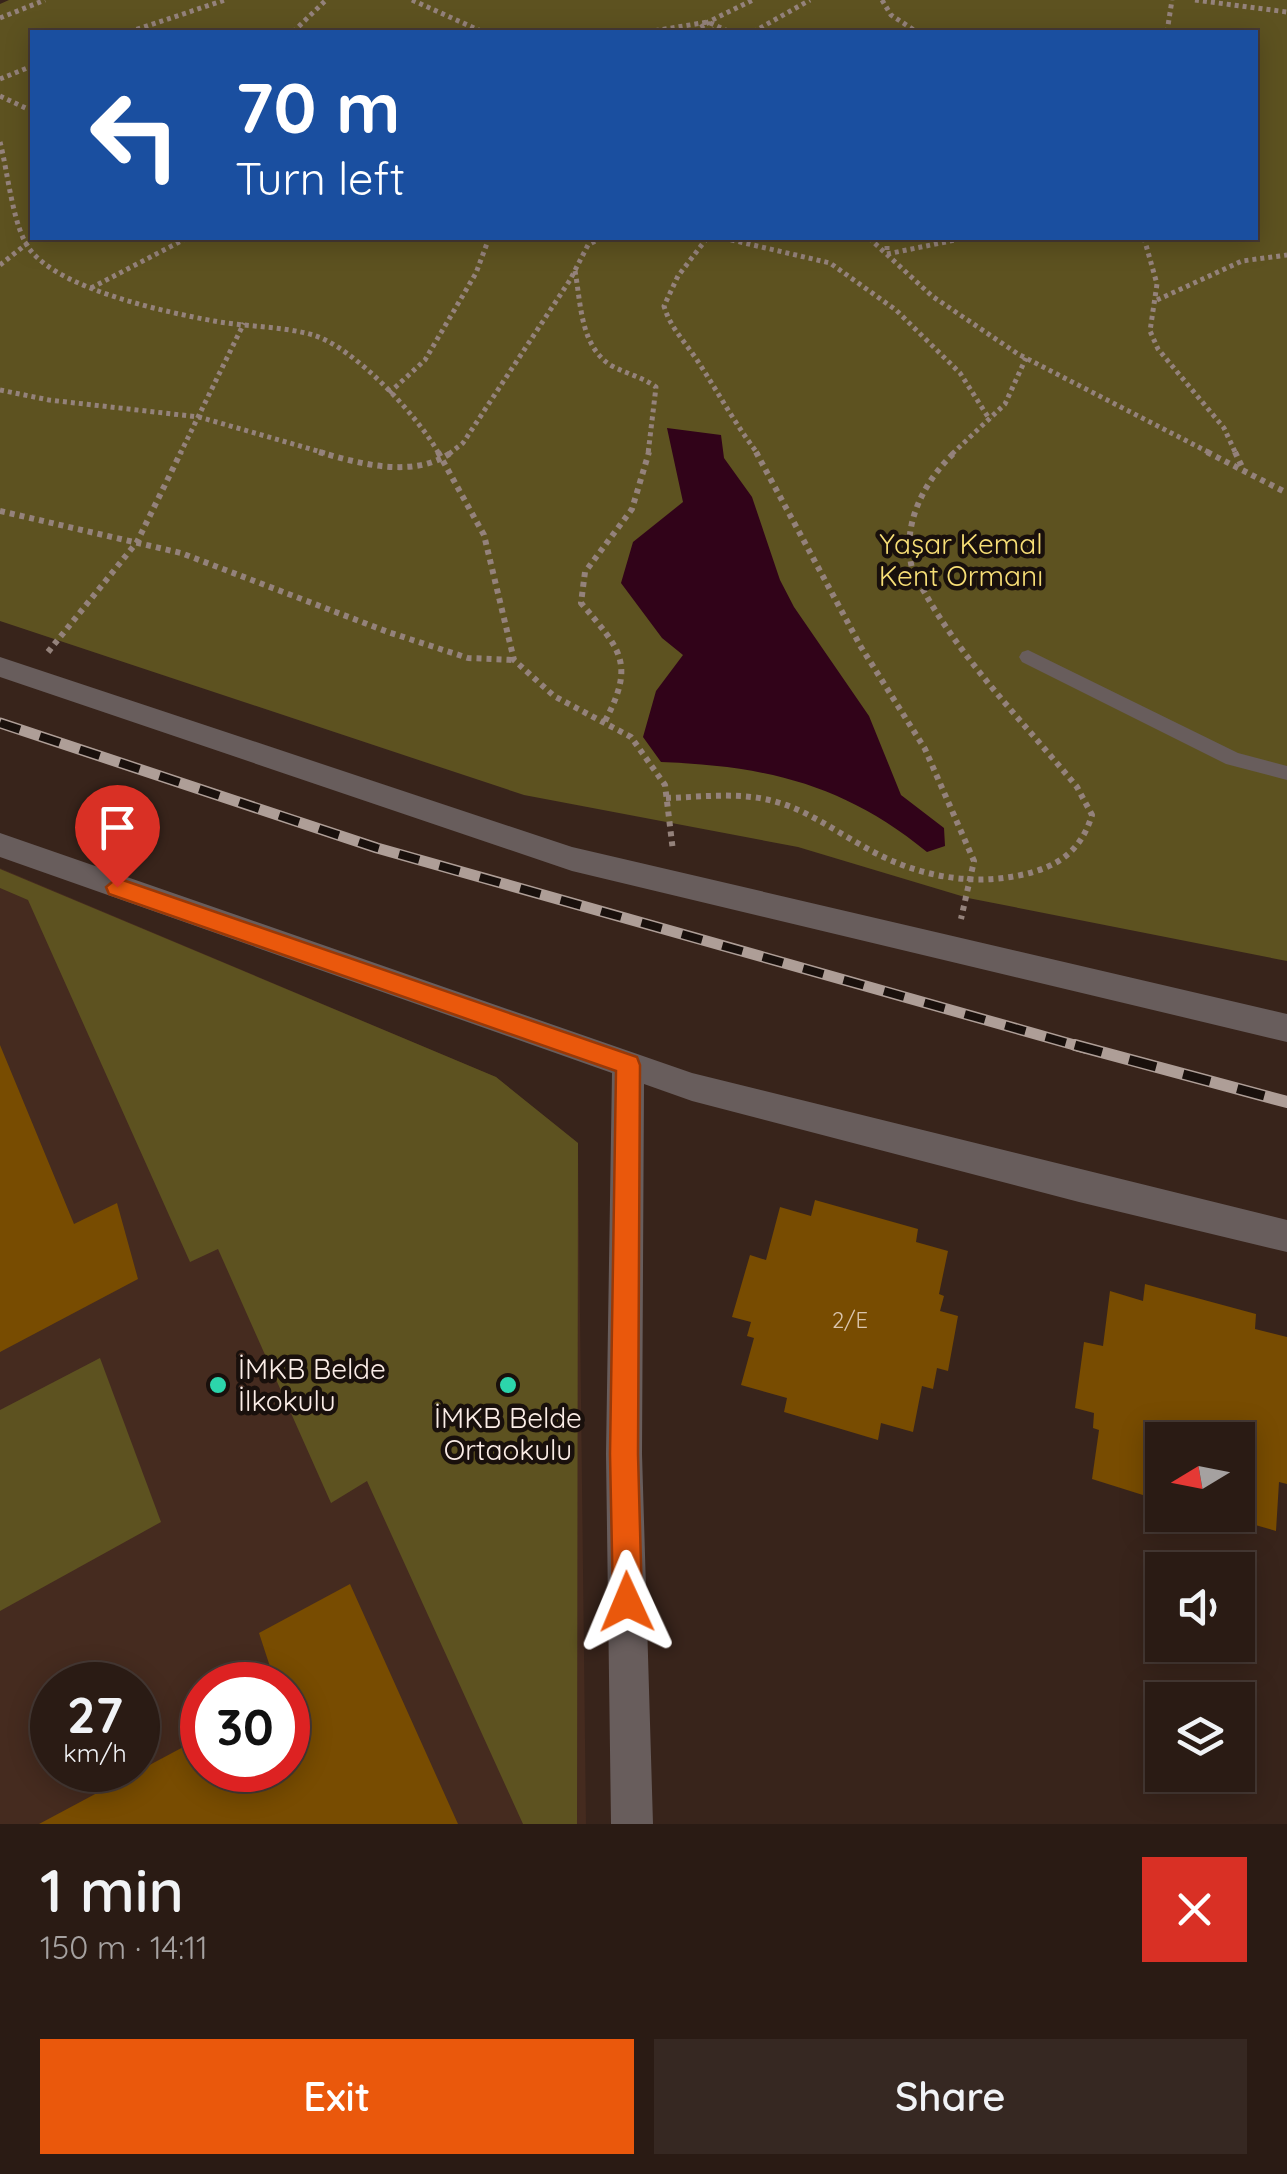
<!DOCTYPE html>
<meta charset="utf-8">
<style>
body{margin:0;font-family:Quicksand,sans-serif;background:#362822;color:#f1f3f6;height:100vh;display:flex;flex-direction:column;font-size:38px;white-space:nowrap}
*{box-sizing:border-box;margin:0}
p{font-size:32px;color:#a5a1a0}
.icon{flex:none;width:55px;height:55px;fill:none;stroke:currentColor;stroke-width:2;stroke-linecap:round;stroke-linejoin:round}
.map{position:relative;height:1824px;overflow:hidden}
.drawer{display:flex;flex-direction:column;background:#2a1b14;flex:1}
.drawer>*{flex:none}
.guide{position:absolute;left:30px;top:30px;width:1228px;height:210px;border-radius:0px;box-shadow:0 5px 25px #0003,0 0 0 2px #463934;background:#1a4fa0;color:#fff;overflow:hidden}
.needle{width:65px;rotate:260deg}
.controls{position:absolute;left:1145px;top:1422px;display:grid;gap:20px}
.controls a{display:grid;place-items:center;width:110px;height:110px;border-radius:0px;background:#2a1b14;box-shadow:0 5px 25px #0003,0 0 0 2px #463934;font-size:50px}
.speed{position:absolute;left:30px;top:1662px;display:flex;gap:20px;font-size:50px;font-weight:700;text-align:center}
.speed>*{display:grid;place-content:center;width:130px;height:130px;border-radius:50%;background:#2a1b14;box-shadow:0 5px 25px #0003,0 0 0 2px #463934;line-height:1}
.speed small{font-size:25px;font-weight:400}
.speed .limit{border:15px solid #d22;background:#fff;color:#111}
.pin{position:absolute;display:grid;place-items:center;width:85px;height:85px;color:#fff;margin:-102px -42px;border-radius:50% 50% 50% 0;rotate:-45deg;box-shadow:0 0 10px #0007}
.pin .icon{rotate:45deg}
.me{position:absolute;width:110px;margin:-55px;rotate:359deg;stroke-linejoin:round;filter:drop-shadow(0 0 8px #0008)}
.turn{display:flex;align-items:center;gap:35px;height:210px;padding:0 40px;font-size:45px}
.turn .icon{width:130px;height:130px;stroke-width:2.5}
.turn b{display:block;font-size:70px;line-height:85px}
.round{display:grid;place-items:center;flex:none;width:105px;height:105px;border-radius:0px;background:#362822}
.head{display:flex;align-items:center;justify-content:space-between;height:170px;padding:0 40px}
h1{font-size:60px;font-weight:600;line-height:75px}
.primary-button{display:flex;gap:20px;margin-top:auto;padding:20px 40px}
.primary-button a{flex:1;height:115px;border-radius:0px;background:#ea580c;color:#fff;font-size:40px;font-weight:600;line-height:115px;text-align:center}
.primary-button a+a{background:#362822;color:#f1f3f6}
.map>svg:first-child{display:block}
.built{fill:#452b1f;fill-rule:evenodd}
.green{fill:#5d5220;fill-rule:evenodd}
.water{fill:#310319}
.building{fill:#784c01}
.lines{fill:none;stroke-linecap:round;stroke-linejoin:round}
.path-far1{stroke:#94827b;stroke-width:5;stroke-dasharray:4 4;stroke-linecap:butt}
.path{stroke:#94827b;stroke-width:6;stroke-dasharray:5 5;stroke-linecap:butt}
.lane{fill:#685d5c;fill-rule:evenodd}
.street{fill:#685d5c;fill-rule:evenodd}
.rail-far1-casing{stroke:#ae9e97;stroke-width:11}
.rail-casing{stroke:#ae9e97;stroke-width:12}
.rail-far1{stroke:#19100c;stroke-width:8;stroke-dasharray:21;stroke-linecap:butt}
.rail{stroke:#19100c;stroke-width:9;stroke-dasharray:28;stroke-linecap:butt}
.route{fill:#ea580c;stroke:#983908;stroke-width:2.5}
.poi-dot{fill:#2cd5ab;stroke:#19100c;stroke-width:4}
.labels{text-anchor:middle;stroke-width:9;stroke-linejoin:round;paint-order:stroke}
.number-label{font-size:22px;fill:#dac5ae}
.park-label{font-size:28px;fill:#f7de76;stroke:#19100c}
.poi-label{font-size:28px;fill:#fbede7;stroke:#19100c;text-anchor:start}
</style>
<div class="map">
<svg width="1287" height="1824" viewBox="0 0 1287 1824">
<rect width="100%" height="100%" fill="#38241b"/>
<!-- built -->
<path class="built" d="M0,868L496,1077L578,1143L586,1824H0ZM52,1685H138V1770H52ZM202,1685H288V1770H202Z"/>
<!-- green -->
<g class="green">
<path d="M9,0H1287V961L968,898L798,847L524,795L0,621V4ZM32,32H1255V238H32Z"/>
<polygon points="0,869 496,1077 578,1143 577,1824 523,1824 367,1481 331,1503 218,1249 190,1262 28,900 0,888"/>
<polygon points="100,1358 161,1522 0,1611 0,1410"/>
</g>
<!-- water -->
<path class="water" d="M667,428L721,435L724,458L752,497L780,580L794,607L869,716L901,795L944,828L945,846L927,852C844,784 766,766 661,762L643,737L656,691L683,655L662,638L621,583L633,542L683,502Z"/>
<!-- building -->
<g class="building">
<polygon points="0,1045 74,1224 117,1203 138,1279 0,1352"/>
<polygon points="815,1200 918,1229 916,1242 948,1251 939,1294 944,1296 940,1311 958,1316 948,1371 937,1368 933,1389 922,1386 913,1432 881,1423 878,1440 784,1412 787,1398 741,1385 754,1338 747,1336 751,1322 732,1317 750,1255 766,1260 780,1207 811,1216"/>
<polygon points="1145,1284 1256,1314 1255,1329 1287,1337 1287,1484 1279,1482 1276,1531 1238,1520 1238,1440 1162,1440 1162,1501 1092,1479 1099,1430 1093,1428 1094,1413 1075,1408 1084,1342 1103,1346 1110,1291 1143,1301"/>
<polygon points="350,1584 458,1824 39,1824 202,1737 202,1770 288,1770 288,1685 276,1685 259,1633"/>
</g>
<g class="lines">
<!-- path-far1 -->
<g class="path-far1">
<polyline points="412,0 483,32"/>
<polyline points="882,0 891,15 917,32"/>
<polyline points="1195,0 1287,12"/>
<polyline points="0,18 45,0"/>
<polyline points="129,32 225,0"/>
<polyline points="293,32 326,0"/>
<polyline points="647,32 708,22 730,32"/>
<polyline points="694,32 707,23"/>
<polyline points="713,32 708,22 753,0"/>
<polyline points="753,32 810,0"/>
<polyline points="1167,32 1172,0"/>
<polyline points="0,79 32,66"/>
<polyline points="0,96 32,111"/>
<path d="M0,142C8,172 13,230 31,251C63,290 165,312 214,321C246,327 282,326 313,335C354,347 419,417 439,454"/>
<path d="M707,238L678,276L664,306C670,327 685,342 697,360C718,392 735,424 758,454"/>
<polyline points="723,238 830,263 896,310 960,373 990,420"/>
<polyline points="869,238 932,296 1018,354 1212,454"/>
<polyline points="887,238 887,254 965,238"/>
<polyline points="1144,238 1157,284 1150,331 1158,349 1224,428 1236,454"/>
<polyline points="0,265 34,238"/>
<path d="M575,271C581,303 580,347 612,366C627,374 642,377 656,387L648,454"/>
<polyline points="91,288 187,238"/>
<polyline points="1157,300 1242,261 1287,255"/>
<polyline points="0,390 49,400 199,417 328,454"/>
<polyline points="389,393 425,360 476,273 489,238"/>
<polyline points="180,454 244,323"/>
<polyline points="449,454 463,443 570,280 588,245 601,238"/>
<polyline points="952,454 1005,404 1026,358"/>
</g>
<!-- path -->
<g class="path">
<path d="M319,452C361,464 414,479 452,452"/>
<polyline points="438,452 484,535 514,660 554,696 631,737 665,785 673,851"/>
<polyline points="756,452 861,647 925,749 974,861 961,919"/>
<polyline points="1207,452 1287,493"/>
<polyline points="1235,452 1243,469"/>
<polyline points="0,511 181,553 388,632 468,658 514,660"/>
<polyline points="48,652 137,542 181,452"/>
<path d="M605,721C636,663 620,649 581,603L585,572L632,509L649,452"/>
<path d="M666,798C704,797 743,791 780,803C809,812 834,830 861,845C910,874 965,887 1021,875C1058,867 1081,851 1092,815L1077,787C1026,725 966,665 926,595C922,587 914,577 912,568C901,524 925,480 955,452"/>
</g>
<!-- lane -->
<polygon class="lane" points="1028,650 1238,753 1287,766 1287,780 1226,764 1022,662 1019,657 1022,652"/>
<!-- street -->
<g class="street">
<polygon points="0,657 572,847 1287,1014 1287,1042 572,871 0,677"/>
<polygon points="0,833 692,1073 1287,1220 1287,1252 1079,1202 692,1101 644,1084 642,1454 653,1824 611,1824 606,1454 612,1073 0,857"/>
</g>
<defs>
<polyline id="rail-far1" points="0,723 377,848 1085,1048"/>
<polyline id="rail" points="1075,1045 1287,1102"/>
</defs>
<!-- rail-far1 casing -->
<use href="#rail-far1" class="rail-far1-casing"/>
<!-- rail casing -->
<use href="#rail" class="rail-casing"/>
<!-- rail-far1 -->
<use href="#rail-far1" class="rail-far1"/>
<!-- rail -->
<use href="#rail" class="rail"/>
</g>
<!-- route -->
<polygon class="route" points="117,878 637,1057 640,1065 638,1454 642,1602 638,1612 627,1616 617,1612 613,1602 610,1454 616,1071 109,894 106,887"/>
<!-- markers -->
<g class="poi-dot">
<circle cx="218" cy="1385" r="10"/>
<circle cx="508" cy="1385" r="10"/>
</g>
<g class="labels">
<!-- number labels -->
<g class="number-label">
<text x="850" y="1328">2/E</text>
</g>
<!-- park labels -->
<g class="park-label">
<text x="961" y="554">Yaşar Kemal<tspan x="961" dy="32">Kent Ormanı</tspan></text>
</g>
<!-- poi labels -->
<g class="poi-label">
<text x="238" y="1379">İMKB Belde<tspan x="238" dy="32">İlkokulu</tspan></text>
<text x="508" y="1428" text-anchor="middle">İMKB Belde<tspan x="508" dy="32">Ortaokulu</tspan></text>
</g>
</g>
</svg>
<div class="controls">
<a><svg class="needle" viewBox="-14 -14 28 28"><path d="M0-13l5 13h-10z" fill="#e53935"/><path d="M0 13l5-13h-10z" fill="#a5a1a0"/></svg></a>
<a><svg class="icon" aria-label="sound" viewBox="0 0 24 24"><path d="M4 9h4l5-4v14l-5-4H4zM17 9q2 3 0 6"/></svg></a>
<a><svg class="icon" aria-label="layers" viewBox="0 0 24 24"><path d="M12 4l9 5-9 5-9-5zM3 14l9 5 9-5"/></svg></a>
</div>
<div class="speed"><div>27<small>km/h</small></div><div class="limit">30</div></div>
<div class="pin" style="left:117px;top:887px;background:#d93025"><svg class="icon" aria-label="arrive" viewBox="0 0 24 24"><path d="M6 21V4h12l-3 4 3 4H6"/></svg></div>
<svg class="me" style="left:627px;top:1602px" viewBox="-20 -20 40 40"><path d="M0-17L14 15 0 8-14 15z" fill="#ea580c" stroke="#fff" stroke-width="4"/></svg>
<div class="guide">
<div class="turn"><svg class="icon" aria-label="left" viewBox="0 0 24 24"><path d="M17 20v-9H6M10 6l-5 5 5 5"/></svg><div><b>70 m</b>Turn left</div></div>
</div>
</div>
<section class="drawer">
<div class="head"><div><h1>1 min</h1><p>150 m · 14:11</p></div><a class="round" style="background:#d93025;color:#fff"><svg class="icon" aria-label="close" viewBox="0 0 24 24"><path d="M6 6l12 12M18 6L6 18"/></svg></a></div>
<div class="primary-button"><a>Exit</a><a>Share</a></div>
</section>
